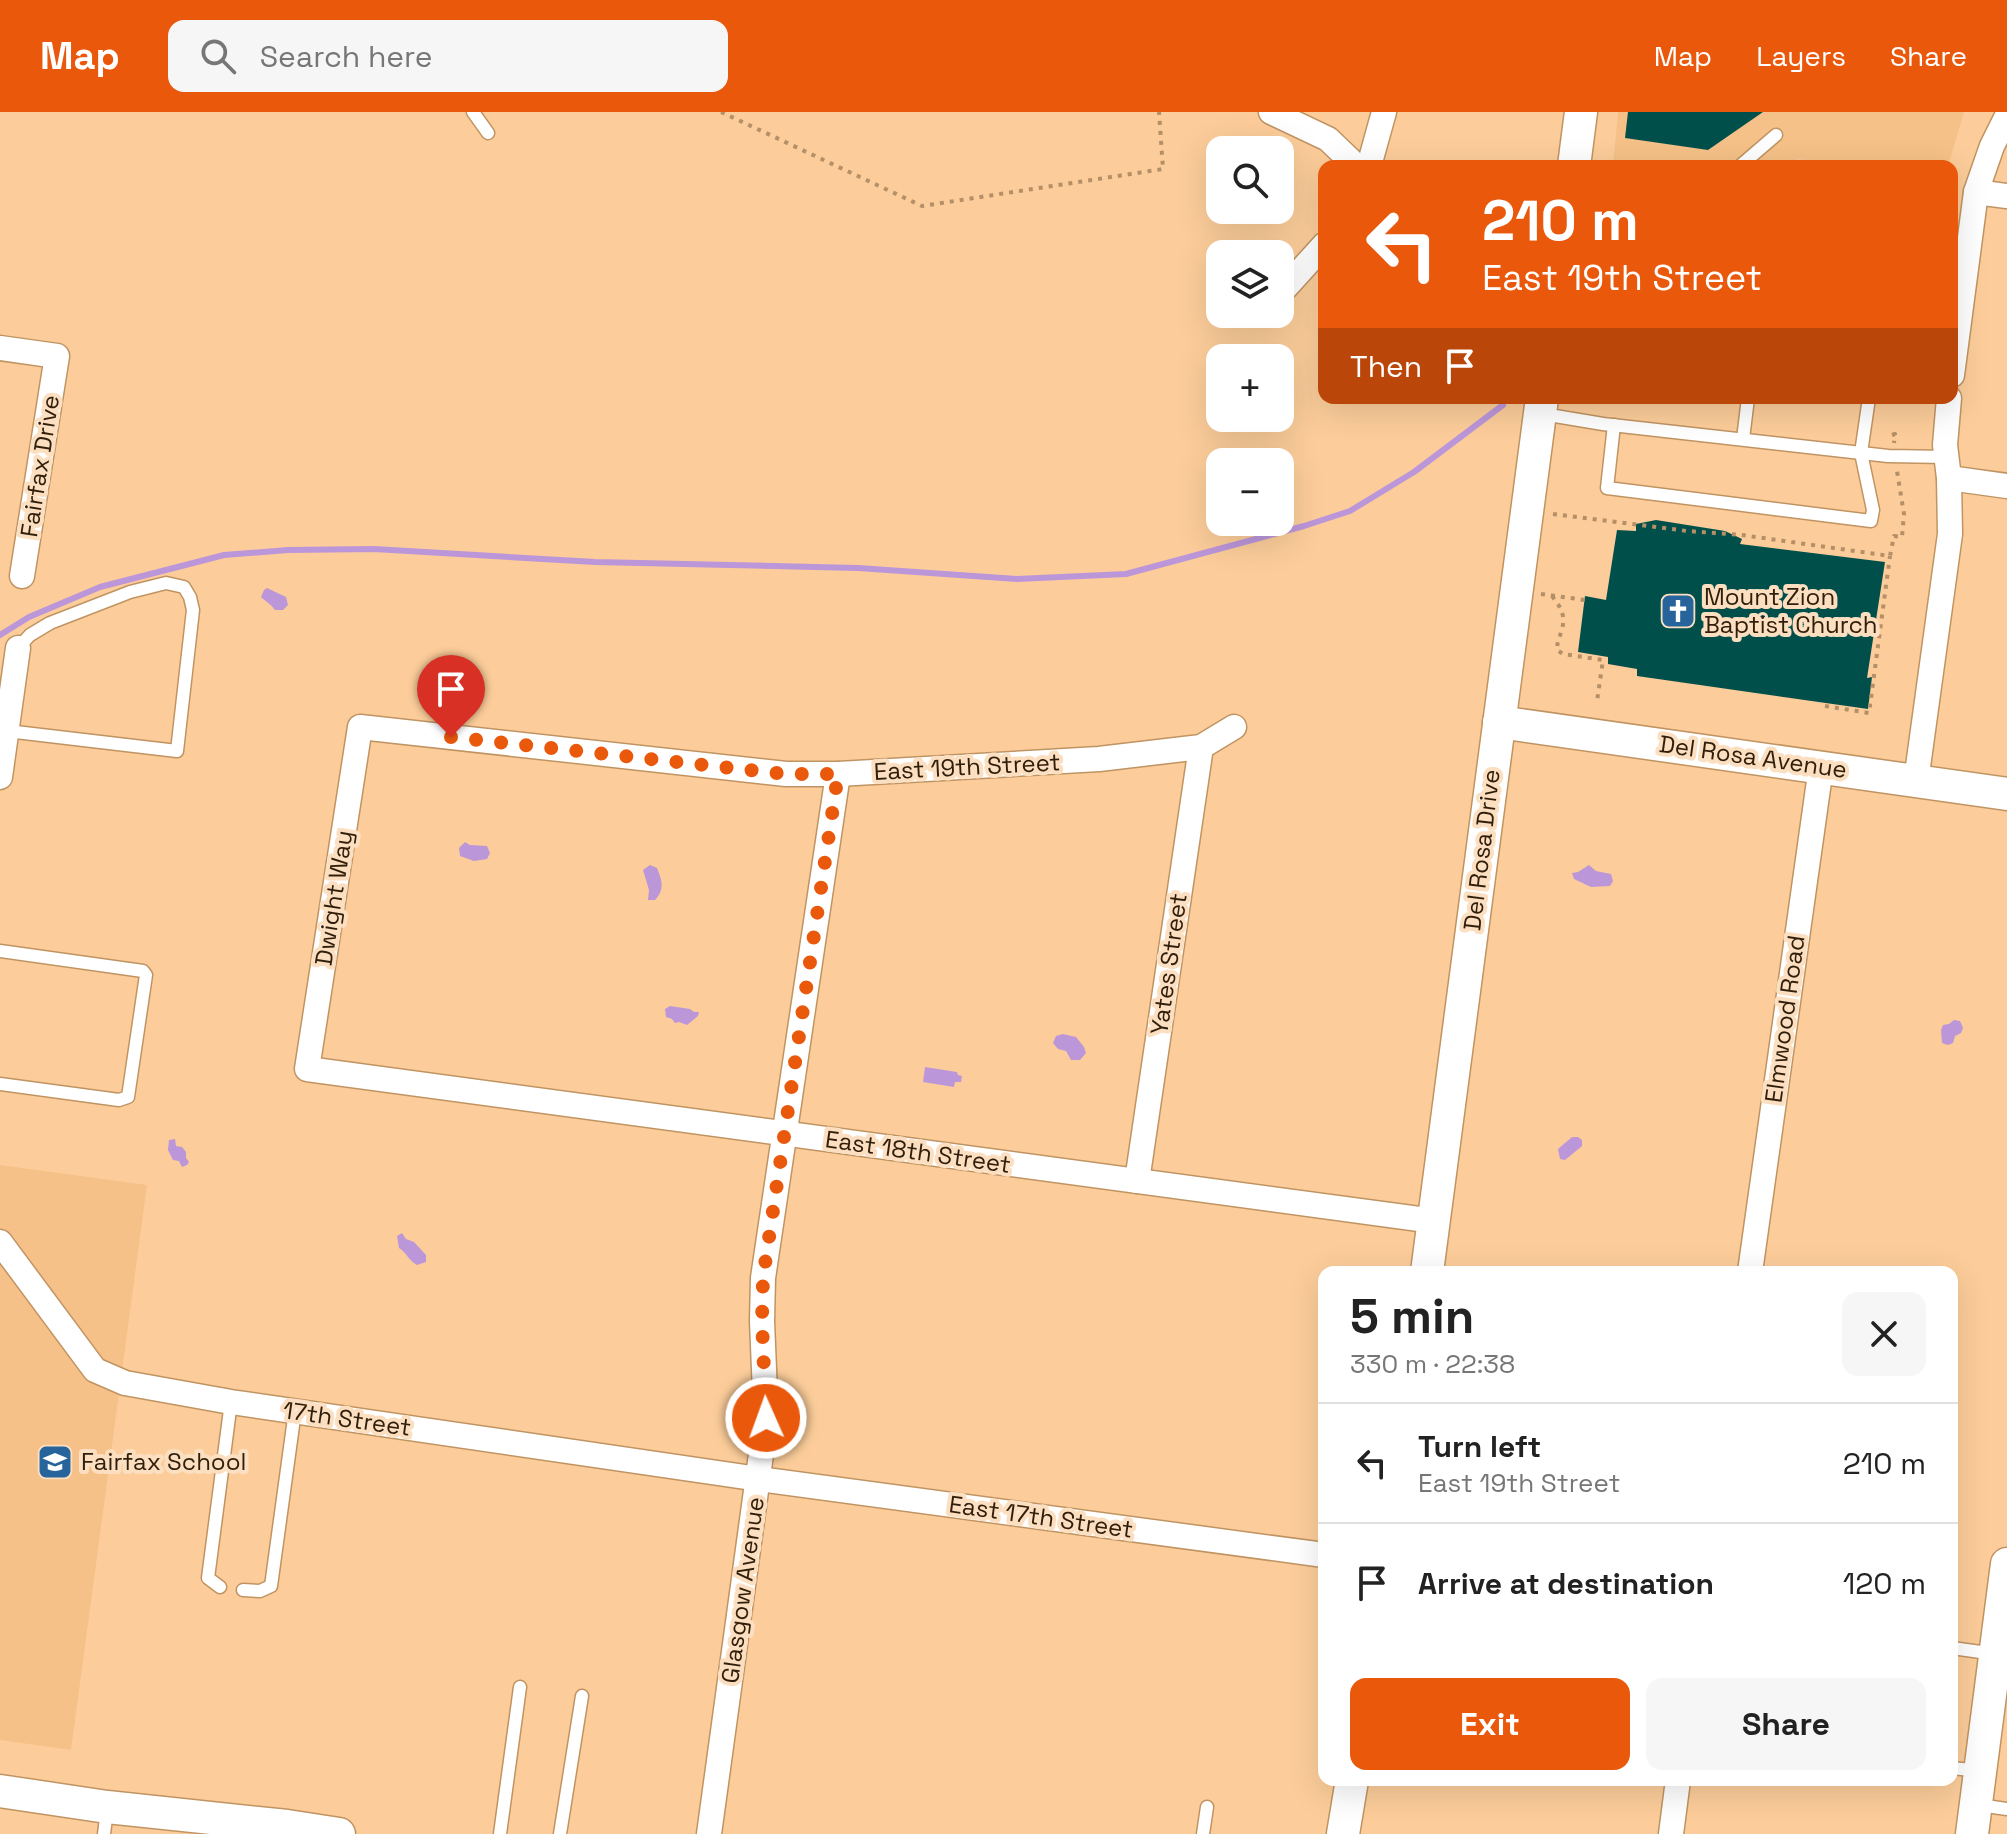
<!DOCTYPE html>
<meta charset="utf-8">
<style>
body{margin:0;font-family:"Space Grotesk",sans-serif;background:#f6f6f6;color:#222;height:100vh;display:flex;flex-direction:column;font-size:30px;white-space:nowrap}
*{box-sizing:border-box;margin:0}
p{font-size:26px;color:#767676}
.icon{flex:none;width:44px;height:44px;fill:none;stroke:currentColor;stroke-width:2;stroke-linecap:round;stroke-linejoin:round}
.map{position:relative;flex:1;overflow:hidden}
.side{position:absolute;left:1318px;top:1154px;width:640px;height:520px;display:flex;flex-direction:column;background:#fff;border-radius:16px;box-shadow:0 8px 32px #0002}
.side>*{flex:none}
.hud{position:absolute;left:1318px;top:48px;width:640px;height:244px;border-radius:16px;box-shadow:0 8px 32px #0002;background:#ea580c;color:#fff;overflow:hidden}
.fabs{position:absolute;left:1206px;top:24px;display:grid;gap:16px}
.fabs a{display:grid;place-items:center;width:88px;height:88px;border-radius:16px;background:#fff;box-shadow:0 8px 32px #0002;font-size:40px}
.pin{position:absolute;display:grid;place-items:center;width:68px;height:68px;color:#fff;margin:-82px -34px;border-radius:50% 50% 50% 0;rotate:-45deg;box-shadow:0 0 8px #0007}
.pin .icon{rotate:45deg}
.me{position:absolute;width:88px;margin:-44px;rotate:358deg;stroke-linejoin:round;filter:drop-shadow(0 0 6px #0008)}
.turn{display:flex;align-items:center;gap:28px;height:168px;padding:0 32px;font-size:36px}
.turn .icon{width:104px;height:104px;stroke-width:2.5}
.turn b{display:block;font-size:56px;line-height:68px}
.then{display:flex;align-items:center;height:76px;padding:0 32px;background:#0003;gap:16px;font-size:30px}
.round{display:grid;place-items:center;flex:none;width:84px;height:84px;border-radius:16px;background:#f6f6f6}
.head{display:flex;align-items:center;justify-content:space-between;height:136px;padding:0 32px}
h1{font-size:48px;font-weight:600;line-height:60px}
.cta{display:flex;gap:16px;margin-top:auto;padding:16px 32px}
.cta a{flex:1;height:92px;border-radius:16px;background:#ea580c;color:#fff;font-size:32px;font-weight:600;line-height:92px;text-align:center}
.cta a+a{background:#f6f6f6;color:#222}
ul{padding:0;list-style:none}
li{display:flex;align-items:center;gap:24px;height:120px;padding:0 32px;border-top:2px solid #e0e0e0}
li div{flex:1}
li b{display:block;font-size:30px}
li em{font-style:normal}
header{display:flex;align-items:center;gap:48px;box-sizing:border-box;height:112px;padding:0 40px;background:#ea580c;color:#fff}
header strong{font-size:38px}
nav{display:flex;gap:44px;margin-inline-start:auto;font-size:28px}
.search{width:560px;height:72px;background:#f6f6f6;display:flex;align-items:center;gap:20px;box-sizing:border-box;padding:0 28px;border-radius:16px;color:#767676;font-size:30px}
.map>svg:first-child{display:block}
.built{fill:#f5c188}
.water{fill:#bb96d9}
.lines{fill:none;stroke-linecap:round;stroke-linejoin:round}
.stream{stroke:#bb96d9;stroke-width:6}
.building{fill:#004f4b}
.lane-casing{stroke:#c09462;stroke-width:15}
.street-casing{stroke:#c09462;stroke-width:27}
.secondary-casing{stroke:#c09462;stroke-width:35}
.path{stroke:#b48f67;stroke-width:4;stroke-dasharray:4 6;stroke-linecap:butt}
.lane{stroke:#fff;stroke-width:12}
.street{stroke:#fff;stroke-width:24}
.secondary{stroke:#fff;stroke-width:32}
.route{stroke:#ea580c;stroke-width:14;stroke-dasharray:0 25.2}
.labels{text-anchor:middle;stroke-width:8;stroke-linejoin:round;paint-order:stroke}
.street-label{font-size:24px;fill:#301e0a;stroke:#fbdfc0}
.poi-label{font-size:24px;fill:#301e0a;stroke:#fbdfc0;text-anchor:start}
</style>
<header>
<strong>Map</strong>
<div class="search"><svg class="icon" aria-label="search" viewBox="0 0 24 24"><circle cx="10" cy="10" r="6"/><path d="M15 15l6 6"/></svg>Search here</div>
<nav><a>Map</a><a>Layers</a><a>Share</a></nav>
</header>
<div class="map">
<svg width="2007" height="1722" viewBox="0 0 2007 1722">
<rect width="100%" height="100%" fill="#fccd9a"/>
<!-- built -->
<g class="built">
<polygon points="1618,0 1964,0 1948,54 1843,54 1798,47 1792,54 1613,54"/>
<polygon points="0,1053 147,1073 71,1638 0,1628"/>
</g>
<!-- water -->
<g class="water">
<path d="M267,476L286,485L288,493L283,498H275C271,492 266,490 261,485L264,478Z"/>
<polygon points="465,730 470,733 487,734 490,741 487,747 474,749 460,744 459,736"/>
<path d="M650,753L657,756C662,768 665,778 655,788H648L649,778L643,758Z"/>
<polygon points="1589,753 1596,759 1611,762 1613,769 1610,774 1591,775 1574,767 1572,761 1578,760"/>
<polygon points="670,894 690,897 694,900 699,900 698,904 687,913 679,910 675,911 672,907 666,905 665,897"/>
<polygon points="1954,908 1960,909 1963,916 1961,921 1955,924 1953,931 1948,933 1942,931 1941,918 1943,913 1949,912"/>
<polygon points="1063,922 1076,925 1084,935 1086,941 1080,948 1071,948 1066,939 1058,937 1053,931 1056,924"/>
<polygon points="925,955 957,960 958,963 962,964 961,970 955,970 954,975 923,970"/>
<polygon points="1572,1025 1578,1025 1582,1028 1582,1034 1565,1048 1560,1047 1558,1037"/>
<polygon points="175,1027 176,1034 182,1035 186,1040 186,1046 189,1050 187,1053 182,1055 179,1049 173,1048 168,1038 169,1028"/>
<path d="M402,1121L406,1127L414,1130L426,1143V1150L417,1153C409,1149 407,1141 399,1136L397,1124Z"/>
</g>
<g class="lines">
<!-- stream -->
<polyline class="stream" points="0,523 29,505 100,475 224,443 288,438 374,437 595,450 858,456 1017,467 1126,462 1304,414 1350,399 1414,360 1503,293"/>
</g>
<!-- building -->
<g class="building">
<polygon points="1628,0 1763,0 1708,38 1625,26"/>
<polygon points="1656,408 1725,419 1742,427 1740,432 1885,450 1867,566 1872,565 1868,597 1637,564 1637,557 1608,552 1608,545 1578,540 1585,484 1606,488 1617,418 1636,419 1636,412"/>
</g>
<g class="lines">
<defs>
<g id="lane">
<polyline points="473,0 488,21"/>
<polyline points="1740,54 1776,23"/>
<polyline points="1543,302 1603,312 1888,344 1946,345"/>
<polyline points="1614,313 1607,376 1871,409 1873,398 1861,341 1869,286"/>
<polyline points="1743,327 1748,286"/>
<polyline points="7,619 177,639 193,498 190,485 184,475 166,471 130,480 50,511 30,523 18,536"/>
<polyline points="0,839 143,859 146,863 128,985 119,988 0,972"/>
<polyline points="220,1475 208,1466 231,1290"/>
<polyline points="243,1478 260,1479 271,1474 295,1299"/>
<polyline points="1952,1536 1995,1542"/>
<polyline points="1952,1656 1980,1659"/>
<polyline points="1979,1693 2007,1697"/>
<polyline points="104,1722 107,1698"/>
<polyline points="500,1722 520,1575"/>
<polyline points="560,1722 582,1584"/>
<polyline points="1203,1722 1207,1695"/>
</g>
<g id="street">
<polyline points="1271,0 1328,27 1351,49 1352,54"/>
<polyline points="1369,54 1384,0"/>
<polyline points="1976,80 2007,84"/>
<polyline points="1286,175 1324,133"/>
<polyline points="0,236 57,244 22,464"/>
<polyline points="1952,263 1976,80 1992,34 2007,4"/>
<polyline points="1949,366 2007,374"/>
<polyline points="1234,615 1201,635 1099,647 838,662 786,662 360,615 307,957 1434,1109"/>
<polyline points="0,665 18,536"/>
<polyline points="1916,669 1950,422 1949,366 1945,333 1949,286"/>
<polyline points="1137,1069 1201,635"/>
<polyline points="0,1130 95,1258 125,1271 231,1290 759,1367 1324,1443"/>
<polyline points="1750,1160 1821,655"/>
<polyline points="709,1722 766,1306 762,1209 763,1166 838,662"/>
<polyline points="1671,1722 1678,1668"/>
</g>
<g id="secondary">
<polyline points="1574,54 1581,0"/>
<polyline points="1499,610 2007,682"/>
<polyline points="1427,1160 1542,286"/>
<polyline points="0,1679 107,1695 287,1714 339,1722"/>
<polyline points="1343,1722 1352,1668"/>
<polyline points="1972,1722 2007,1452"/>
</g>
</defs>
<!-- lane casing -->
<use href="#lane" class="lane-casing"/>
<!-- street casing -->
<use href="#street" class="street-casing"/>
<!-- secondary casing -->
<use href="#secondary" class="secondary-casing"/>
<!-- path -->
<g class="path">
<polyline points="721,0 922,94 1163,57 1159,0"/>
<polyline points="1892,323 1895,322 1894,331"/>
<polyline points="1553,402 1687,419 1742,423 1890,444 1894,424 1902,425 1904,402 1897,359"/>
<polyline points="1541,482 1585,488"/>
<path d="M1552,484C1560,494 1566,503 1562,517C1560,525 1557,529 1557,538L1563,542L1603,548L1597,589"/>
<polyline points="1825,594 1869,601 1890,444"/>
</g>
<!-- lane -->
<use href="#lane" class="lane"/>
<!-- street -->
<use href="#street" class="street"/>
<!-- secondary -->
<use href="#secondary" class="secondary"/>
</g>
<g class="lines">
<!-- route -->
<polyline class="route" points="451,625 786,662 838,662 763,1166 762,1209 766,1306"/>
</g>
<!-- icons -->
<defs>
<symbol id="church-square" viewBox="-11 -11 22 22"><rect x="-9" y="-9" width="18" height="18" rx="4" fill="#27649b" stroke="#fbdfc0"/><path d="M-1.2-6h2.4v3.5h3.3v2.4h-3.3V6h-2.4V-.1h-3.3v-2.4h3.3Z" fill="#fff"/></symbol>
<symbol id="school-square" viewBox="-11 -11 22 22"><rect x="-9" y="-9" width="18" height="18" rx="4" fill="#27649b" stroke="#fbdfc0"/><path d="M0-5L7-2L0 1L-7-2ZM-4 1L0 2.5L4 1V4Q0 6-4 4Z" fill="#fff"/></symbol>
</defs>
<g fill-rule="evenodd">
<use href="#church-square" x="1658" y="479" width="40" height="40"/>
<use href="#school-square" x="35" y="1330" width="40" height="40"/>
</g>
<g class="labels">
<!-- street labels -->
<g class="street-label">
<text transform="translate(40 354) rotate(-81)" y="8">Fairfax Drive</text>
<text transform="translate(1753 645) rotate(8)" y="8">Del Rosa Avenue</text>
<text transform="translate(967 655) rotate(-3)" y="8">East 19th Street</text>
<text transform="translate(1482 738) rotate(-83)" y="8">Del Rosa Drive</text>
<text transform="translate(334 786) rotate(-81)" y="8">Dwight Way</text>
<text transform="translate(1169 852) rotate(-82)" y="8">Yates Street</text>
<text transform="translate(1785 907) rotate(-82)" y="8">Elmwood Road</text>
<text transform="translate(918 1040) rotate(8)" y="8">East 18th Street</text>
<text transform="translate(347 1307) rotate(8)" y="8">17th Street</text>
<text transform="translate(1041 1405) rotate(8)" y="8">East 17th Street</text>
<text transform="translate(743 1478) rotate(-82)" y="8">Glasgow Avenue</text>
</g>
<!-- poi labels -->
<g class="poi-label">
<text x="1704" y="493">Mount Zion<tspan x="1704" dy="28">Baptist Church</tspan></text>
<text x="81" y="1358">Fairfax School</text>
</g>
</g>
</svg>
<div class="fabs">
<a><svg class="icon" aria-label="search" viewBox="0 0 24 24"><circle cx="10" cy="10" r="6"/><path d="M15 15l6 6"/></svg></a>
<a><svg class="icon" aria-label="layers" viewBox="0 0 24 24"><path d="M12 4l9 5-9 5-9-5zM3 14l9 5 9-5"/></svg></a>
<a>+</a>
<a>−</a>
</div>
<div class="pin" style="left:451px;top:625px;background:#d93025"><svg class="icon" aria-label="arrive" viewBox="0 0 24 24"><path d="M6 21V4h12l-3 4 3 4H6"/></svg></div>
<svg class="me" style="left:766px;top:1306px" viewBox="-20 -20 40 40"><circle r="17" fill="#ea580c" stroke="#fff" stroke-width="3"/><path d="M0-11L8 9 0 5-8 9z" fill="#fff"/></svg>
<div class="hud">
<div class="turn"><svg class="icon" aria-label="left" viewBox="0 0 24 24"><path d="M17 20v-9H6M10 6l-5 5 5 5"/></svg><div><b>210 m</b>East 19th Street</div></div>
<div class="then">Then<svg class="icon" aria-label="arrive" viewBox="0 0 24 24"><path d="M6 21V4h12l-3 4 3 4H6"/></svg></div>
</div>
<section class="side">
<div class="head"><div><h1>5 min</h1><p>330 m · 22:38</p></div><a class="round"><svg class="icon" aria-label="close" viewBox="0 0 24 24"><path d="M6 6l12 12M18 6L6 18"/></svg></a></div>
<ul>
<li><svg class="icon" aria-label="left" viewBox="0 0 24 24"><path d="M17 20v-9H6M10 6l-5 5 5 5"/></svg><div><b>Turn left</b><p>East 19th Street</p></div><em>210 m</em></li>
<li><svg class="icon" aria-label="arrive" viewBox="0 0 24 24"><path d="M6 21V4h12l-3 4 3 4H6"/></svg><div><b>Arrive at destination</b></div><em>120 m</em></li>
</ul>
<div class="cta"><a>Exit</a><a>Share</a></div>
</section>
</div>
